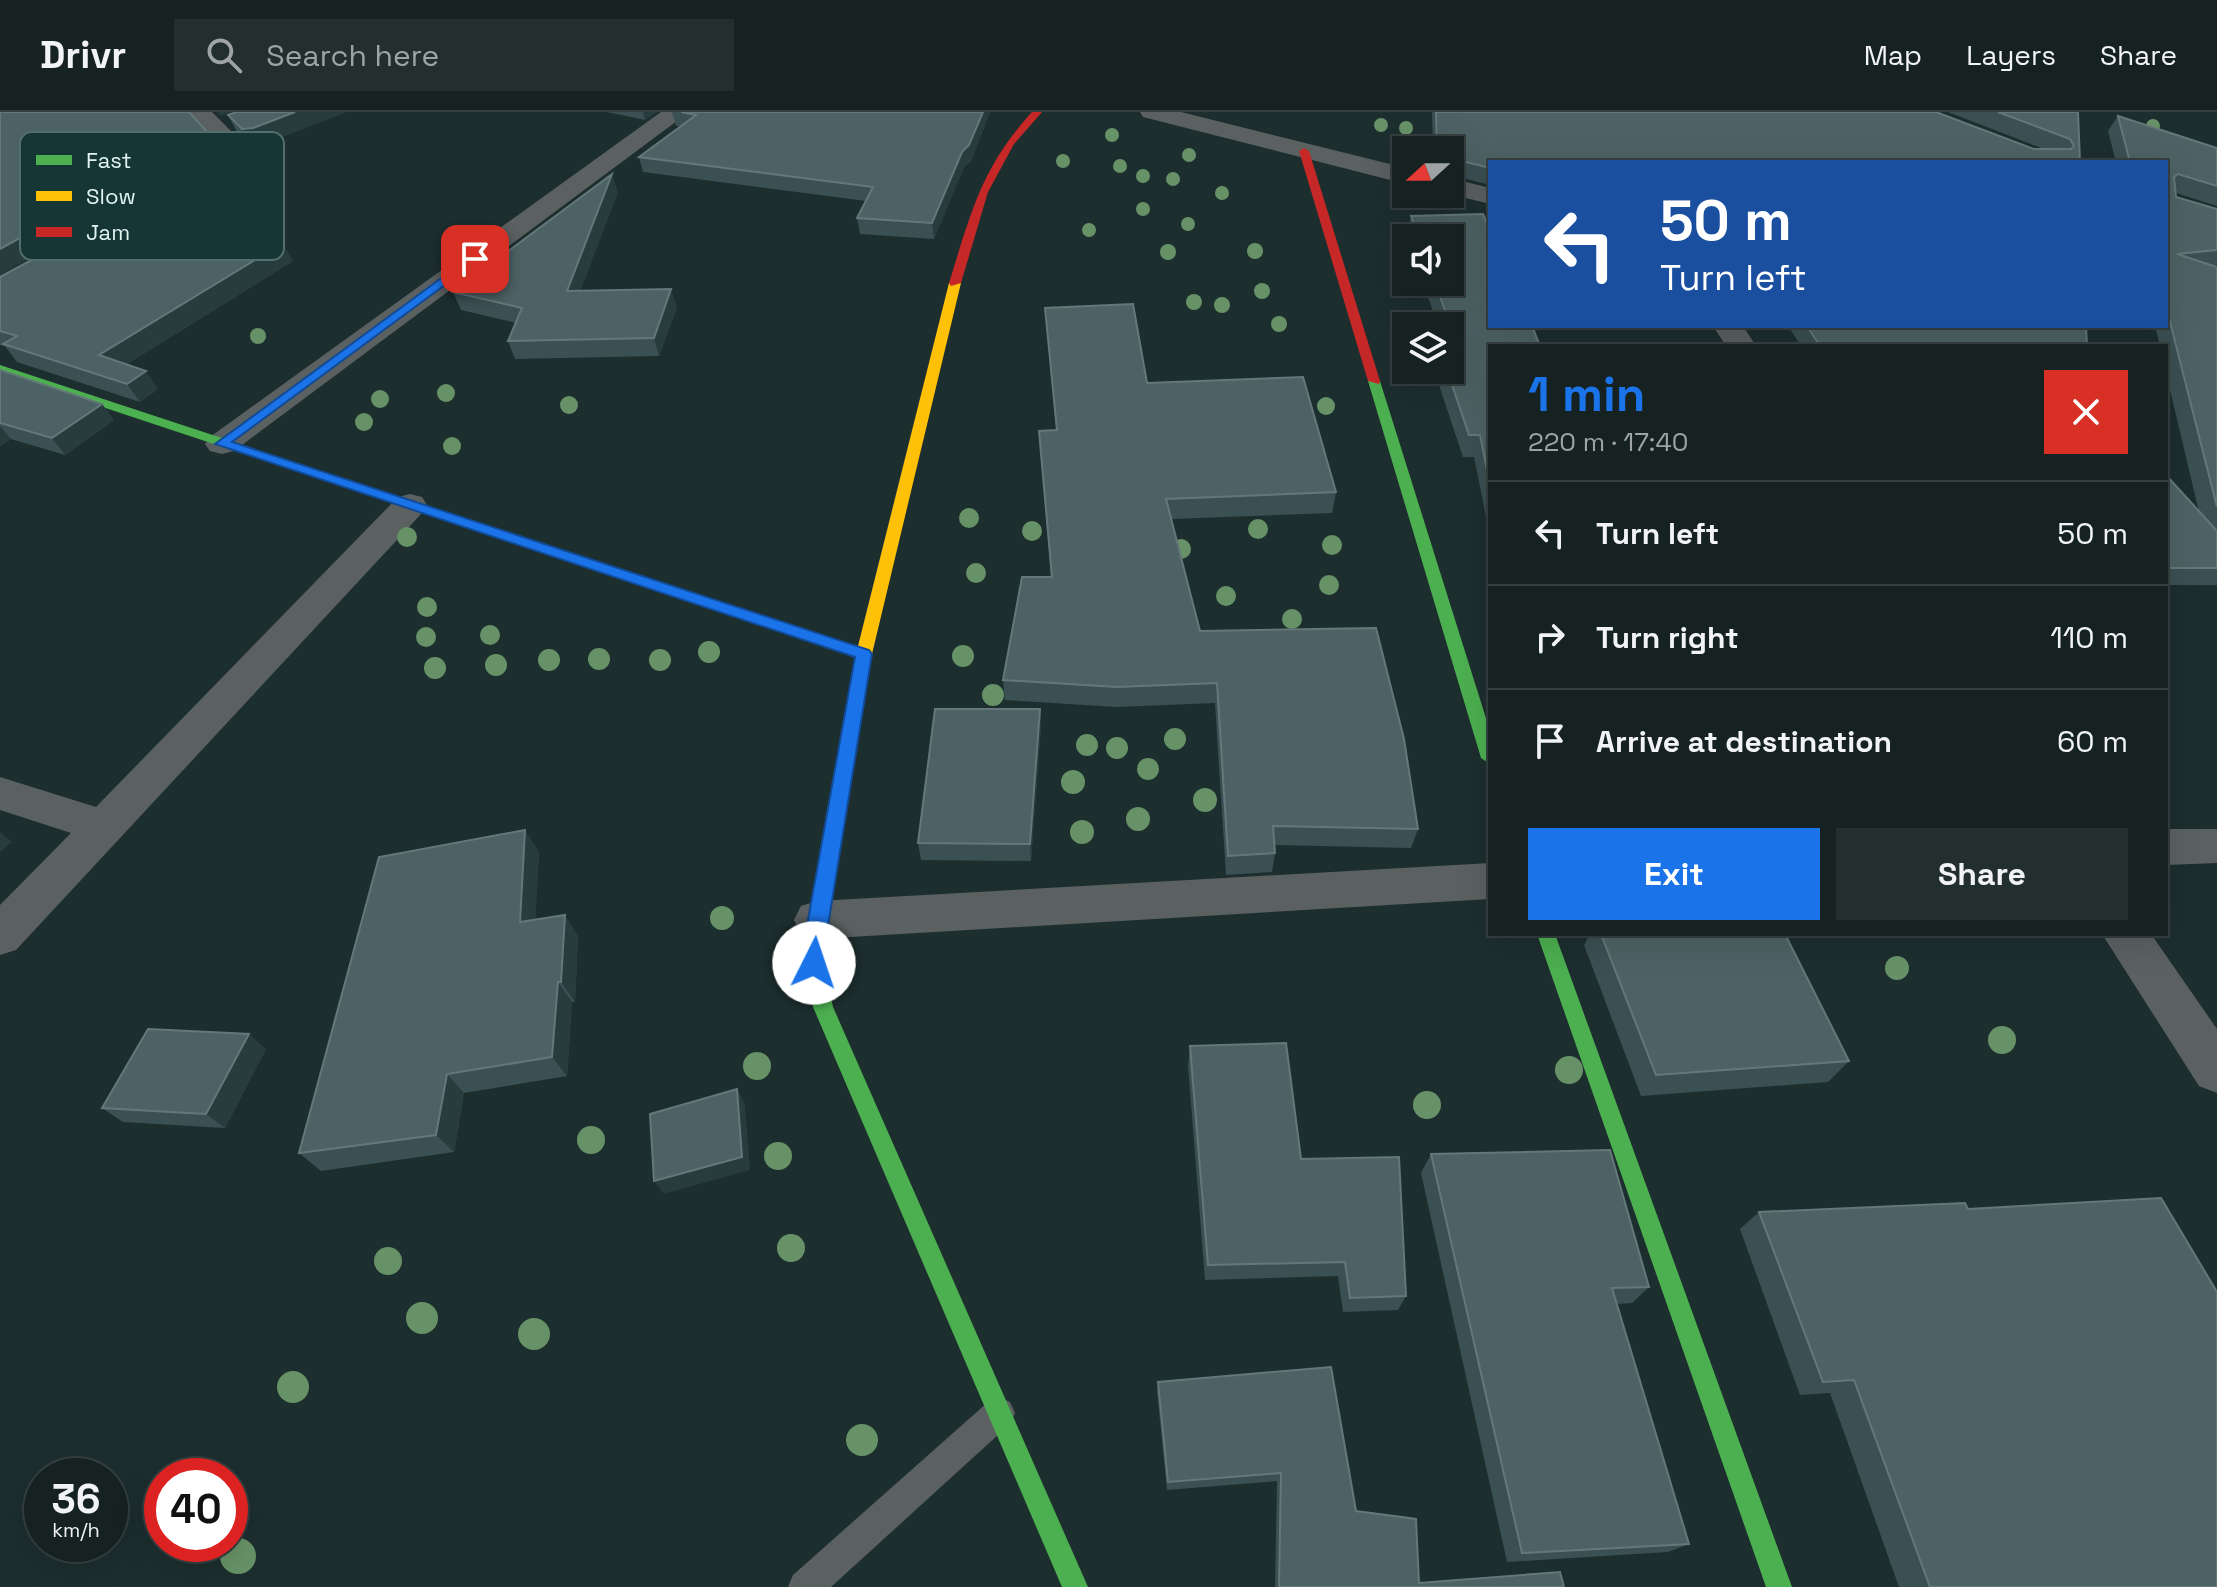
<!DOCTYPE html>
<meta charset="utf-8">
<style>
body{margin:0;font-family:"Space Grotesk",sans-serif;background:#232f2f;color:#f1f3f6;height:100vh;display:flex;flex-direction:column;font-size:30px;white-space:nowrap}
*{box-sizing:border-box;margin:0}
p{font-size:26px;color:#9ea4a5}
.icon{flex:none;width:44px;height:44px;fill:none;stroke:currentColor;stroke-width:2;stroke-linecap:round;stroke-linejoin:round}
.map{position:relative;flex:1;overflow:hidden}
.drawer{position:absolute;left:1488px;top:232px;width:680px;height:592px;display:flex;flex-direction:column;background:#162222;border-radius:0px;box-shadow:0 8px 32px #0002,0 0 0 2px #353f40}
.drawer>*{flex:none}
.banner{position:absolute;left:1488px;top:48px;width:680px;height:168px;border-radius:0px;box-shadow:0 8px 32px #0002,0 0 0 2px #353f40;background:#1a4fa0;color:#fff;overflow:hidden}
.needle{width:52px;rotate:249deg}
.fabs{position:absolute;left:1392px;top:24px;display:grid;gap:16px}
.fabs a{display:grid;place-items:center;width:72px;height:72px;border-radius:0px;background:#162222;box-shadow:0 8px 32px #0002,0 0 0 2px #353f40;font-size:40px}
.speed{position:absolute;left:24px;top:1346px;display:flex;gap:16px;font-size:40px;font-weight:700;text-align:center}
.speed>*{display:grid;place-content:center;width:104px;height:104px;border-radius:50%;background:#162222;box-shadow:0 8px 32px #0002,0 0 0 2px #353f40;line-height:1}
.speed small{font-size:20px;font-weight:400}
.speed .limit{border:12px solid #d22;background:#fff;color:#111}
.pin{position:absolute;display:grid;place-items:center;width:68px;height:68px;color:#fff;margin:-34px;border-radius:16px;box-shadow:0 4px 12px #0006}
.me{position:absolute;width:88px;margin:-44px;rotate:4deg;stroke-linejoin:round;filter:drop-shadow(0 0 6px #0008)}
.turn{display:flex;align-items:center;gap:28px;height:168px;padding:0 40px;font-size:36px}
.turn .icon{width:104px;height:104px;stroke-width:2.5}
.turn b{display:block;font-size:56px;line-height:68px}
.round{display:grid;place-items:center;flex:none;width:84px;height:84px;border-radius:0px;background:#232f2f}
.headline{display:flex;align-items:center;justify-content:space-between;height:136px;padding:0 40px}
h1{font-size:48px;font-weight:700;line-height:60px;color:#1a73e8}
.action{display:flex;gap:16px;margin-top:auto;padding:16px 40px}
.action a{flex:1;height:92px;border-radius:0px;background:#1a73e8;color:#fff;font-size:32px;font-weight:700;line-height:92px;text-align:center}
.action a+a{background:#232f2f;color:#f1f3f6}
ul{padding:0;list-style:none}
li{display:flex;align-items:center;gap:24px;height:104px;padding:0 40px;border-top:2px solid #353f40}
li div{flex:1}
li b{display:block;font-size:30px}
li em{font-style:normal}
header{display:flex;align-items:center;gap:48px;box-sizing:border-box;height:112px;padding:0 40px;background:#162222;border-bottom:2px solid #353f40}
header strong{font-size:38px}
nav{display:flex;gap:44px;margin-inline-start:auto;font-size:28px}
.search{width:560px;height:72px;background:#232f2f;display:flex;align-items:center;gap:20px;box-sizing:border-box;padding:0 28px;border-radius:0px;color:#9ea4a5;font-size:30px}
.map>svg:first-child{display:block}
.lines{fill:none;stroke-linecap:round;stroke-linejoin:round}
.lane{fill:#5a6160;fill-rule:evenodd}
.street{fill:#5a6160;fill-rule:evenodd}
.fast{fill:#4caf50;fill-rule:evenodd}
.slow{fill:#ffc107;fill-rule:evenodd}
.jam{fill:#c62828;fill-rule:evenodd}
.tree{fill:#679267}
.wall{fill:#3b5053}
.shaded-wall{fill:#283b3d}
.building{fill:#4d6264;stroke:#64787a;stroke-width:2}
.route{fill:#1a73e8;stroke:#114b97;stroke-width:2}
.key{fill:#153635;stroke:#526f6d;stroke-width:2}
.key-label{font-size:22px;fill:#e0f3f1}
</style>
<header>
<strong>Drivr</strong>
<div class="search"><svg class="icon" aria-label="search" viewBox="0 0 24 24"><circle cx="10" cy="10" r="6"/><path d="M15 15l6 6"/></svg>Search here</div>
<nav><a>Map</a><a>Layers</a><a>Share</a></nav>
</header>
<div class="map">
<svg width="2217" height="1475" viewBox="0 0 2217 1475">
<rect width="100%" height="100%" fill="#1d2e2e"/>
<g class="lines">
<!-- lane -->
<polygon class="lane" points="999,1285 1010,1290 1015,1301 1010,1312 831,1475 788,1475 793,1463 988,1290"/>
<!-- street -->
<g class="street">
<polygon points="186,0 212,0 248,36 242,49 232,58 10,184 0,187 0,166 221,41 222,37"/>
<polygon points="661,0 689,0 234,339 222,342 210,339 205,332 210,325"/>
<polygon points="1140,0 1181,0 1406,56 1406,72 1143,5"/>
<polygon points="1450,66 1490,76 1490,92 1450,82"/>
<polygon points="1713,214 1743,214 1756,234 1726,234"/>
<polygon points="410,382 422,385 427,393 422,401 16,838 0,843 0,793 71,721 0,698 0,665 96,695 398,385"/>
<polygon points="2166,717 2217,717 2217,751 2166,753"/>
<polygon points="1490,751 1490,787 817,827 801,822 794,808 801,794 817,789"/>
<polygon points="2102,822 2151,822 2217,917 2217,981 2199,974"/>
</g>
<!-- fast -->
<g class="fast">
<polygon points="0,253 607,453 609,456 607,459 597,459 0,261"/>
<polygon points="1374,265 1380,269 1490,619 1490,652 1481,646 1368,269"/>
<polygon points="835,697 841,699 844,704 826,808 824,851 833,895 1088,1475 1062,1475 813,895 804,851 808,808 826,704 829,699"/>
<polygon points="1537,822 1555,822 1792,1475 1766,1475"/>
</g>
<!-- slow -->
<polygon class="slow" points="955,167 961,171 872,542 844,704 841,709 829,709 826,704 856,542 949,171"/>
<!-- jam -->
<g class="jam">
<path d="M1032,0H1042L1014,32L988,80L961,171L951,174L949,171C971,101 981,56 1032,0Z"/>
<polygon points="1304,36 1309,39 1380,269 1379,272 1368,269 1299,39"/>
<polygon points="602,451 870,538 872,542 870,546 858,546 597,459 597,453"/>
</g>
</g>
<!-- trees -->
<g class="tree">
<circle cx="1381" cy="13" r="7"/>
<circle cx="2153" cy="14" r="7"/>
<circle cx="1406" cy="16" r="7"/>
<circle cx="1112" cy="23" r="7"/>
<circle cx="1189" cy="43" r="7"/>
<circle cx="1063" cy="49" r="7"/>
<circle cx="1120" cy="54" r="7"/>
<circle cx="1143" cy="64" r="7"/>
<circle cx="1173" cy="67" r="7"/>
<circle cx="1222" cy="81" r="7"/>
<circle cx="1143" cy="97" r="7"/>
<circle cx="1188" cy="112" r="7"/>
<circle cx="1089" cy="118" r="7"/>
<circle cx="1255" cy="139" r="8"/>
<circle cx="1168" cy="140" r="8"/>
<circle cx="1262" cy="179" r="8"/>
<circle cx="1194" cy="190" r="8"/>
<circle cx="1222" cy="193" r="8"/>
<circle cx="1279" cy="212" r="8"/>
<circle cx="258" cy="224" r="8"/>
<circle cx="446" cy="281" r="9"/>
<circle cx="380" cy="287" r="9"/>
<circle cx="569" cy="293" r="9"/>
<circle cx="1326" cy="294" r="9"/>
<circle cx="364" cy="310" r="9"/>
<circle cx="452" cy="334" r="9"/>
<circle cx="969" cy="406" r="10"/>
<circle cx="1258" cy="417" r="10"/>
<circle cx="1032" cy="419" r="10"/>
<circle cx="407" cy="425" r="10"/>
<circle cx="1332" cy="433" r="10"/>
<circle cx="1181" cy="437" r="10"/>
<circle cx="976" cy="461" r="10"/>
<circle cx="1329" cy="473" r="10"/>
<circle cx="1226" cy="484" r="10"/>
<circle cx="427" cy="495" r="10"/>
<circle cx="1292" cy="507" r="10"/>
<circle cx="490" cy="523" r="10"/>
<circle cx="426" cy="525" r="10"/>
<circle cx="709" cy="540" r="11"/>
<circle cx="963" cy="544" r="11"/>
<circle cx="599" cy="547" r="11"/>
<circle cx="549" cy="548" r="11"/>
<circle cx="660" cy="548" r="11"/>
<circle cx="496" cy="553" r="11"/>
<circle cx="435" cy="556" r="11"/>
<circle cx="993" cy="583" r="11"/>
<circle cx="1175" cy="627" r="11"/>
<circle cx="1087" cy="633" r="11"/>
<circle cx="1117" cy="636" r="11"/>
<circle cx="1148" cy="657" r="11"/>
<circle cx="1073" cy="670" r="12"/>
<circle cx="1205" cy="688" r="12"/>
<circle cx="1138" cy="707" r="12"/>
<circle cx="1082" cy="720" r="12"/>
<circle cx="722" cy="806" r="12"/>
<circle cx="1897" cy="856" r="12"/>
<circle cx="2002" cy="928" r="14"/>
<circle cx="757" cy="954" r="14"/>
<circle cx="1569" cy="958" r="14"/>
<circle cx="1427" cy="993" r="14"/>
<circle cx="591" cy="1028" r="14"/>
<circle cx="778" cy="1044" r="14"/>
<circle cx="791" cy="1136" r="14"/>
<circle cx="388" cy="1149" r="14"/>
<circle cx="422" cy="1206" r="16"/>
<circle cx="534" cy="1222" r="16"/>
<circle cx="293" cy="1275" r="16"/>
<circle cx="862" cy="1328" r="16"/>
<circle cx="238" cy="1444" r="18"/>
</g>
<!-- wall -->
<g class="wall">
<polygon points="607,0 657,0 645,8"/>
<polygon points="672,0 990,0 971,49 964,55 934,127 860,122 857,106 866,89 643,60 639,45 680,14 676,14"/>
<polygon points="1432,0 1936,0 2034,37 2044,37 1948,0 2078,0 2080,50 1490,50 1490,73 1451,63 1450,64 1450,38 1433,38"/>
<polygon points="228,3 262,33 251,35 237,20"/>
<polygon points="2118,4 2217,36 2217,94 2176,81 2176,85 2217,97 2217,153 2211,154 2217,155 2217,473 2166,473 2166,363 2199,400 2166,261 2166,234 2160,234 2155,214 2166,214 2166,50 2116,50 2108,19"/>
<polygon points="618,80 580,179 677,195 659,244 515,247 508,229 516,211 461,198 453,180"/>
<polygon points="1483,102 1490,118 1490,214 1532,214 1540,234 1490,234 1490,424 1474,345 1463,345 1434,258 1450,258 1450,214 1438,214 1423,170 1450,170 1450,126 1407,125 1411,104"/>
<polygon points="293,149 127,252 158,277 140,290 17,250 5,234 0,233 0,165"/>
<polygon points="1045,196 1147,271 1336,380 1332,401 1172,407 1200,519 1418,717 1411,736 1275,733 1275,741 1272,760 1226,763 1215,591 1117,595 1005,588 1003,568 1051,465 1039,319 1056,318"/>
<polygon points="1788,214 2086,214 2087,234 1801,234"/>
<polygon points="0,258 102,292 114,308 65,343 11,327 0,334"/>
<polygon points="1040,597 1041,614 1031,749 921,748 918,731"/>
<polygon points="539,740 535,808 578,824 575,890 572,890 567,964 464,981 454,1040 321,1059 299,1041"/>
<polygon points="1590,822 1785,822 1849,949 1828,970 1641,984 1584,833"/>
<polygon points="1190,934 1301,1047 1406,1184 1398,1198 1343,1200 1338,1164 1205,1168 1188,953"/>
<polygon points="266,937 225,1016 123,1010 102,996"/>
<polygon points="1431,1042 1649,1175 1632,1191 1617,1192 1689,1432 1668,1440 1507,1450 1421,1061"/>
<polygon points="1968,1097 2217,1475 1899,1475 1830,1281 1800,1283 1740,1117 1759,1100"/>
<polygon points="1158,1270 1356,1399 1419,1471 1564,1475 1275,1475 1277,1369 1167,1378 1157,1279"/>
</g>
<!-- shaded-wall -->
<g class="shaded-wall">
<polygon points="218,0 230,0 220,4"/>
<polygon points="295,0 347,0 262,33 251,35 242,17"/>
<polygon points="643,0 657,0 645,8"/>
<polygon points="983,0 990,0 971,49 964,55 934,127 932,111 962,40"/>
<polygon points="209,22 218,39 173,65 106,90 112,99 0,163 0,137 84,77"/>
<polygon points="1454,47 1451,63 1450,64 1450,52"/>
<polygon points="612,62 618,80 573,197 567,179"/>
<polygon points="283,131 293,149 112,261 99,243"/>
<polygon points="671,177 677,195 659,244 654,226"/>
<polygon points="146,259 158,277 140,290 127,272"/>
<polygon points="102,292 114,308 65,343 52,326"/>
<polygon points="0,314 11,327 0,334"/>
<polygon points="1040,597 1041,614 1031,749 1030,732"/>
<polygon points="525,718 539,740 534,831 520,810"/>
<polygon points="0,720 12,730 0,740"/>
<polygon points="565,803 578,824 575,890 561,870"/>
<polygon points="558,870 572,890 567,964 552,945"/>
<polygon points="249,922 266,937 225,1016 206,1002"/>
<polygon points="447,962 464,981 454,1040 436,1023"/>
<polygon points="737,977 745,992 750,1058 664,1082 654,1069"/>
</g>
<!-- building -->
<g class="building">
<polygon points="0,0 189,0 209,22 163,47 84,77 101,81 0,137"/>
<polygon points="236,0 295,0 253,16 242,17 228,3"/>
<polygon points="681,0 983,0 969,33 962,40 932,111 857,106 873,75 639,45 696,3"/>
<polygon points="1436,0 1936,0 2034,37 2071,37 2074,34 2070,27 1998,0 2078,0 2080,50 1490,50 1490,56 1454,47 1450,52 1450,38 1437,38"/>
<polygon points="2118,4 2217,36 2217,74 2178,62 2174,65 2176,85 2217,97 2217,138 2177,142 2217,155 2217,395 2166,194 2166,50 2130,50"/>
<polygon points="612,62 567,179 671,177 654,226 508,229 522,196 453,180"/>
<polygon points="137,91 283,131 99,243 146,259 127,272 3,232 17,224 0,219 0,165"/>
<polygon points="1483,102 1490,118 1490,214 1532,214 1540,234 1490,234 1490,373 1480,323 1469,323 1447,258 1450,258 1450,221 1453,221 1435,170 1450,170 1450,126 1419,126 1411,104"/>
<polygon points="1133,192 1147,271 1303,265 1336,380 1166,387 1200,519 1376,516 1404,627 1418,717 1273,714 1275,741 1228,744 1217,571 1117,575 1003,568 1022,465 1052,465 1039,319 1057,318 1045,196"/>
<polygon points="1807,214 2086,214 2087,234 1820,234"/>
<polygon points="0,258 102,292 52,326 0,311"/>
<polygon points="2166,363 2217,419 2217,456 2166,456"/>
<polygon points="935,597 1040,597 1030,732 918,731"/>
<polygon points="525,718 520,810 565,803 561,870 558,870 552,945 447,962 436,1023 299,1041 379,745"/>
<polygon points="1601,822 1785,822 1849,949 1656,963"/>
<polygon points="148,917 249,922 206,1002 102,996"/>
<polygon points="1286,931 1301,1047 1399,1045 1406,1184 1350,1186 1345,1150 1208,1153 1190,934"/>
<polygon points="737,977 742,1045 654,1069 650,1002"/>
<polygon points="1610,1038 1649,1175 1612,1176 1689,1432 1522,1441 1431,1042"/>
<polygon points="2161,1086 2217,1180 2217,1475 1930,1475 1854,1268 1823,1270 1759,1100 1965,1091 1968,1097"/>
<polygon points="1331,1255 1356,1399 1416,1407 1419,1471 1560,1460 1564,1475 1279,1475 1281,1361 1168,1370 1158,1270"/>
</g>
<!-- route -->
<polygon class="route" points="470,145 480,147 232,330 869,538 872,542 821,857 814,860 807,857 804,851 808,808 855,545 215,332"/>
<!-- legend -->
<rect x="20" y="20" width="264" height="128" rx="12" class="key"/>
<rect x="36" y="43" width="36" height="10" fill="#4caf50"/>
<rect x="36" y="79" width="36" height="10" fill="#ffc107"/>
<rect x="36" y="115" width="36" height="10" fill="#c62828"/>
<g class="key-label">
<text x="86" y="56">Fast</text>
<text x="86" y="92">Slow</text>
<text x="86" y="128">Jam</text>
</g>
</svg>
<div class="fabs">
<a><svg class="needle" viewBox="-14 -14 28 28"><path d="M0-13l5 13h-10z" fill="#e53935"/><path d="M0 13l5-13h-10z" fill="#9ea4a5"/></svg></a>
<a><svg class="icon" aria-label="sound" viewBox="0 0 24 24"><path d="M4 9h4l5-4v14l-5-4H4zM17 9q2 3 0 6"/></svg></a>
<a><svg class="icon" aria-label="layers" viewBox="0 0 24 24"><path d="M12 4l9 5-9 5-9-5zM3 14l9 5 9-5"/></svg></a>
</div>
<div class="speed"><div>36<small>km/h</small></div><div class="limit">40</div></div>
<div class="pin" style="left:475px;top:147px;background:#d93025"><svg class="icon" aria-label="arrive" viewBox="0 0 24 24"><path d="M6 21V4h12l-3 4 3 4H6"/></svg></div>
<svg class="me" style="left:814px;top:851px" viewBox="-20 -20 40 40"><circle r="19" fill="#fff"/><path d="M0-13L10 11 0 6-10 11z" fill="#1a73e8"/></svg>
<div class="banner">
<div class="turn"><svg class="icon" aria-label="left" viewBox="0 0 24 24"><path d="M17 20v-9H6M10 6l-5 5 5 5"/></svg><div><b>50 m</b>Turn left</div></div>
</div>
<section class="drawer">
<div class="headline"><div><h1>1 min</h1><p>220 m · 17:40</p></div><a class="round" style="background:#d93025;color:#fff"><svg class="icon" aria-label="close" viewBox="0 0 24 24"><path d="M6 6l12 12M18 6L6 18"/></svg></a></div>
<ul>
<li><svg class="icon" aria-label="left" viewBox="0 0 24 24"><path d="M17 20v-9H6M10 6l-5 5 5 5"/></svg><div><b>Turn left</b></div><em>50 m</em></li>
<li><svg class="icon" aria-label="right" viewBox="0 0 24 24"><path d="M7 20v-9h11M14 6l5 5-5 5"/></svg><div><b>Turn right</b></div><em>110 m</em></li>
<li><svg class="icon" aria-label="arrive" viewBox="0 0 24 24"><path d="M6 21V4h12l-3 4 3 4H6"/></svg><div><b>Arrive at destination</b></div><em>60 m</em></li>
</ul>
<div class="action"><a>Exit</a><a>Share</a></div>
</section>
</div>
